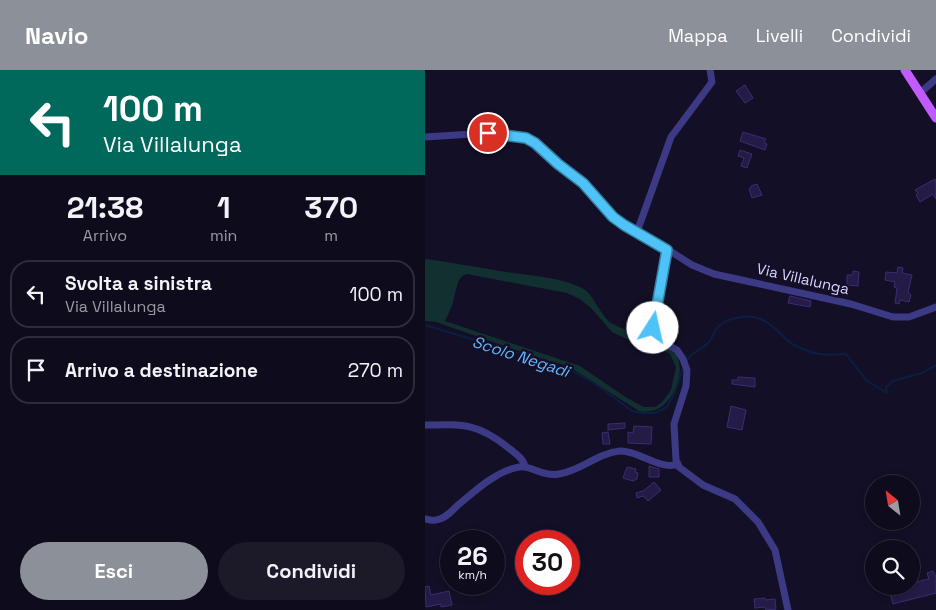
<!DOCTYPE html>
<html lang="it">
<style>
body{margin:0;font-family:"Space Grotesk",sans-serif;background:#1c1929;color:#f1f3f6;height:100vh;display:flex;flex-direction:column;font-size:19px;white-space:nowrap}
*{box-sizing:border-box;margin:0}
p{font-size:16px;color:#9b9ba3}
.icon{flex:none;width:28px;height:28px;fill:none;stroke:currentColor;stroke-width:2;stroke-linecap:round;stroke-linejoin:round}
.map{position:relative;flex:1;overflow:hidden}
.panel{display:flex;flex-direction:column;background:#0e0b1c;width:425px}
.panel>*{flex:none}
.banner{background:#00695c;color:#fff;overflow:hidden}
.needle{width:32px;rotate:330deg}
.tools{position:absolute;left:440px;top:405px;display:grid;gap:10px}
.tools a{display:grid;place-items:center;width:55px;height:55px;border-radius:50%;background:#0e0b1c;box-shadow:0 2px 8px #0003,0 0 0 1px #2e2b3b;font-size:25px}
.speed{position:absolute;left:15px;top:460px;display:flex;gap:10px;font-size:25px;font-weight:700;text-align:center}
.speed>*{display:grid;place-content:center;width:65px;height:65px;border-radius:50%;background:#0e0b1c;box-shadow:0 2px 8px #0003,0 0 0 1px #2e2b3b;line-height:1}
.speed small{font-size:12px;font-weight:400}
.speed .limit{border:8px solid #d22;background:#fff;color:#111}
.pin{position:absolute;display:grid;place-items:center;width:42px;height:42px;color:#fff;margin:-21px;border:2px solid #fff;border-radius:50%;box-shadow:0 1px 5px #0007}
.me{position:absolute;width:55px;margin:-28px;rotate:10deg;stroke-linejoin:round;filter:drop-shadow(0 0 4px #0008)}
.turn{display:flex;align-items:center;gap:18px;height:105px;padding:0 20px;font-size:22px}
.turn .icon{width:65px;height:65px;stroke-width:2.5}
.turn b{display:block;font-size:35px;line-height:42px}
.eta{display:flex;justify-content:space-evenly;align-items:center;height:85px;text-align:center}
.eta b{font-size:30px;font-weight:800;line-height:35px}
.action{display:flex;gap:10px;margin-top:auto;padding:10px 20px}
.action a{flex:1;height:58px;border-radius:30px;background:#8c9099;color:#fff;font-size:20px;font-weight:800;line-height:58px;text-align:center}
.action a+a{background:#1c1929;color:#f1f3f6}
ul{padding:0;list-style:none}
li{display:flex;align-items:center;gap:15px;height:68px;margin:0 10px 8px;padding:0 10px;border:2px solid #2e2b3b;border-radius:20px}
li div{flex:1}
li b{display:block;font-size:19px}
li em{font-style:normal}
header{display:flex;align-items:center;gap:30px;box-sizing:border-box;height:70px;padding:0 25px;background:#8c9099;color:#fff}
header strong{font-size:24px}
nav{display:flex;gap:28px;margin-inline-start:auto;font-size:18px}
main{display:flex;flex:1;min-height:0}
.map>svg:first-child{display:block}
.green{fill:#12302f;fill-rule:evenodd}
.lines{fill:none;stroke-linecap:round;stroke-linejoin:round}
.stream{stroke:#0a1f44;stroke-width:2}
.building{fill:#241b47;stroke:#3b2d73}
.minor{stroke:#3d3a85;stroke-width:7}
.major{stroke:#c25bff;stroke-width:9}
.route-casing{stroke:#337fa1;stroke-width:12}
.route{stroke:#4fc3f7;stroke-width:9}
.labels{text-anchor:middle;stroke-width:5;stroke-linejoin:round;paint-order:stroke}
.street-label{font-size:15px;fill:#d9d4ff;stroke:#130f26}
.water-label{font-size:16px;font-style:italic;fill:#62b6ff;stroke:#130f26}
</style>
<header>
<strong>Navio</strong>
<nav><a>Mappa</a><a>Livelli</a><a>Condividi</a></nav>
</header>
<main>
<section class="panel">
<div class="banner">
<div class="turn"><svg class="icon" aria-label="left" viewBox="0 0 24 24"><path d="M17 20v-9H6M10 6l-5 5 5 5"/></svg><div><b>100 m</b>Via Villalunga</div></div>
</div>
<div class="eta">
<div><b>21:38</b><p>Arrivo</p></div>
<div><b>1</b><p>min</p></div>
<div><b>370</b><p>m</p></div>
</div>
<ul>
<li><svg class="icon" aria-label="left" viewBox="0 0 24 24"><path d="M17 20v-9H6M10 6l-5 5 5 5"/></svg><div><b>Svolta a sinistra</b><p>Via Villalunga</p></div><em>100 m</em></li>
<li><svg class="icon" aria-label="arrive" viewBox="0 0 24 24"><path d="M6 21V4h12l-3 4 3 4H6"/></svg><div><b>Arrivo a destinazione</b></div><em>270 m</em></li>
</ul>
<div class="action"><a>Esci</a><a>Condividi</a></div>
</section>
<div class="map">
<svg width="511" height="540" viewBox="0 0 511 540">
<rect width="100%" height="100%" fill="#130f26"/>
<!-- green -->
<path class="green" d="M0,189C25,192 50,197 75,201C102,206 133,206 157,218C169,224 174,244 186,253C196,259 207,261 218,265C222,267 224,270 228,271C234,273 242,276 248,281C266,298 246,349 214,341L143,296L111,287L11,252L0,251ZM42,204L142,223L155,229L166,238L187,262L210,273L232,277L245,284L251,297L246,320L237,332L230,337H219L202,328L155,296L20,251L27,236L33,212L37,206Z"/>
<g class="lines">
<!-- stream -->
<g class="stream">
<polyline points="0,255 142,298 169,313 207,341 217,343 230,343 242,337 250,322 258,298"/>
<path d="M261,292C265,282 277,280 284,272C288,267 289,260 294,256C298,252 305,249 311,248C330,243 341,250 355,263C360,268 363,272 369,275C390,285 399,286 421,284L441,310L462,323L461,317L468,311L497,303L511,295"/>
</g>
</g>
<!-- building -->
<g class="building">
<polygon points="320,15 328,28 320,33 311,21"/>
<polygon points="318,62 341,69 339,72 342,74 340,80 315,71"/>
<polygon points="315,80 327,84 322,98 316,96 319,88 313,86"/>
<polygon points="510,109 511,111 511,129 508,124 495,132 491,125 493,123 490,120"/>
<polygon points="332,114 337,125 327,128 324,119 326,118 326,116"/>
<polygon points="473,197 478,198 477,203 487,205 483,222 486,225 484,232 475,230 474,234 470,233 472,218 469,217 470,212 460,210 461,202 472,203"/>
<polygon points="428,201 434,202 433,216 422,215 422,205 428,205"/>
<polygon points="365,226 386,231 385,237 363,233"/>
<polygon points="313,307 330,308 330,317 307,314 307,310 313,310"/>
<polygon points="306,336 321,340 317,360 302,357"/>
<polygon points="200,353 200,358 183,360 183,354"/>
<polygon points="209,356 227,357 226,374 203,373 203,362 208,363"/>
<polygon points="183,362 185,374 178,374 177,363"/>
<polygon points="224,396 234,399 234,407 224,407"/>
<polygon points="202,397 211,399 210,402 213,403 212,409 208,411 198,408"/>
<polygon points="229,412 236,420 223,431 218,426 212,428 211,423 218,421"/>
<polygon points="508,501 511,507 511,523 468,534 463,516 486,516 486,513 504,509 502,503"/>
<polygon points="4,516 6,525 24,521 27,535 16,537 16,534 1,537 0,517"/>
<polygon points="340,528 340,530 350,529 351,539 341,540 340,537 330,538 329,529"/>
</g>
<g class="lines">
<!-- minor -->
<g class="minor">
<polyline points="495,23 511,9"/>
<polyline points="0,67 63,63 101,68 110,73 133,94 158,113 188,147 199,155 228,170 267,195 289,204 426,234 468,247 484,247 511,237"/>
<polyline points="212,162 246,67 287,12 285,0"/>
<polyline points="242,180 228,259 234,270 252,280 258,289 262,300 261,316 249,354 251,390 254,397 278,415 310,429 333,452 350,480 363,540"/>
<path d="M0,355C39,354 53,353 85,379C91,384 98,388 100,396"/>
<path d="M0,449C4,450 8,451 11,450C20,449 27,441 33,435C50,421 71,401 94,397C106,395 117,407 134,404C155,401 173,383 195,381C213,380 236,401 253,394"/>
</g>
<!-- major -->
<polyline class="major" points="480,0 511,48"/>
</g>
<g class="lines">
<defs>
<polyline id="route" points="63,63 101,68 110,73 133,94 158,113 188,147 199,155 242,180 228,258"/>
</defs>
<!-- route casing -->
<use href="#route" class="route-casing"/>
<!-- route -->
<use href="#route" class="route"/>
</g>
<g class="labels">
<!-- street labels -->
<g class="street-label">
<text transform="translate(378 209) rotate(13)" y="5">Via Villalunga</text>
</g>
<!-- water labels -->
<g class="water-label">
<text transform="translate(96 286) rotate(18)" y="6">Scolo Negadi</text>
</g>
</g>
</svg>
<div class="tools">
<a><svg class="needle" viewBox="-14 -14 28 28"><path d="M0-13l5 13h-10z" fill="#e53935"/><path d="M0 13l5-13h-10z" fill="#9b9ba3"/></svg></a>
<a><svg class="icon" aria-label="search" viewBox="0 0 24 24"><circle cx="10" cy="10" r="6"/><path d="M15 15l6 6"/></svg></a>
</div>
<div class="speed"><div>26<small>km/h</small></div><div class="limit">30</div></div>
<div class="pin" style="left:63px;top:63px;background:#d93025"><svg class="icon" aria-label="arrive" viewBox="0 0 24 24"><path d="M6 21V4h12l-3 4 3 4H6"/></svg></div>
<svg class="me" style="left:228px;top:258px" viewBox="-20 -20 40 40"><circle r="19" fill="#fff"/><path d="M0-13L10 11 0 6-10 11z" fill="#4fc3f7"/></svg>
</div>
</main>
